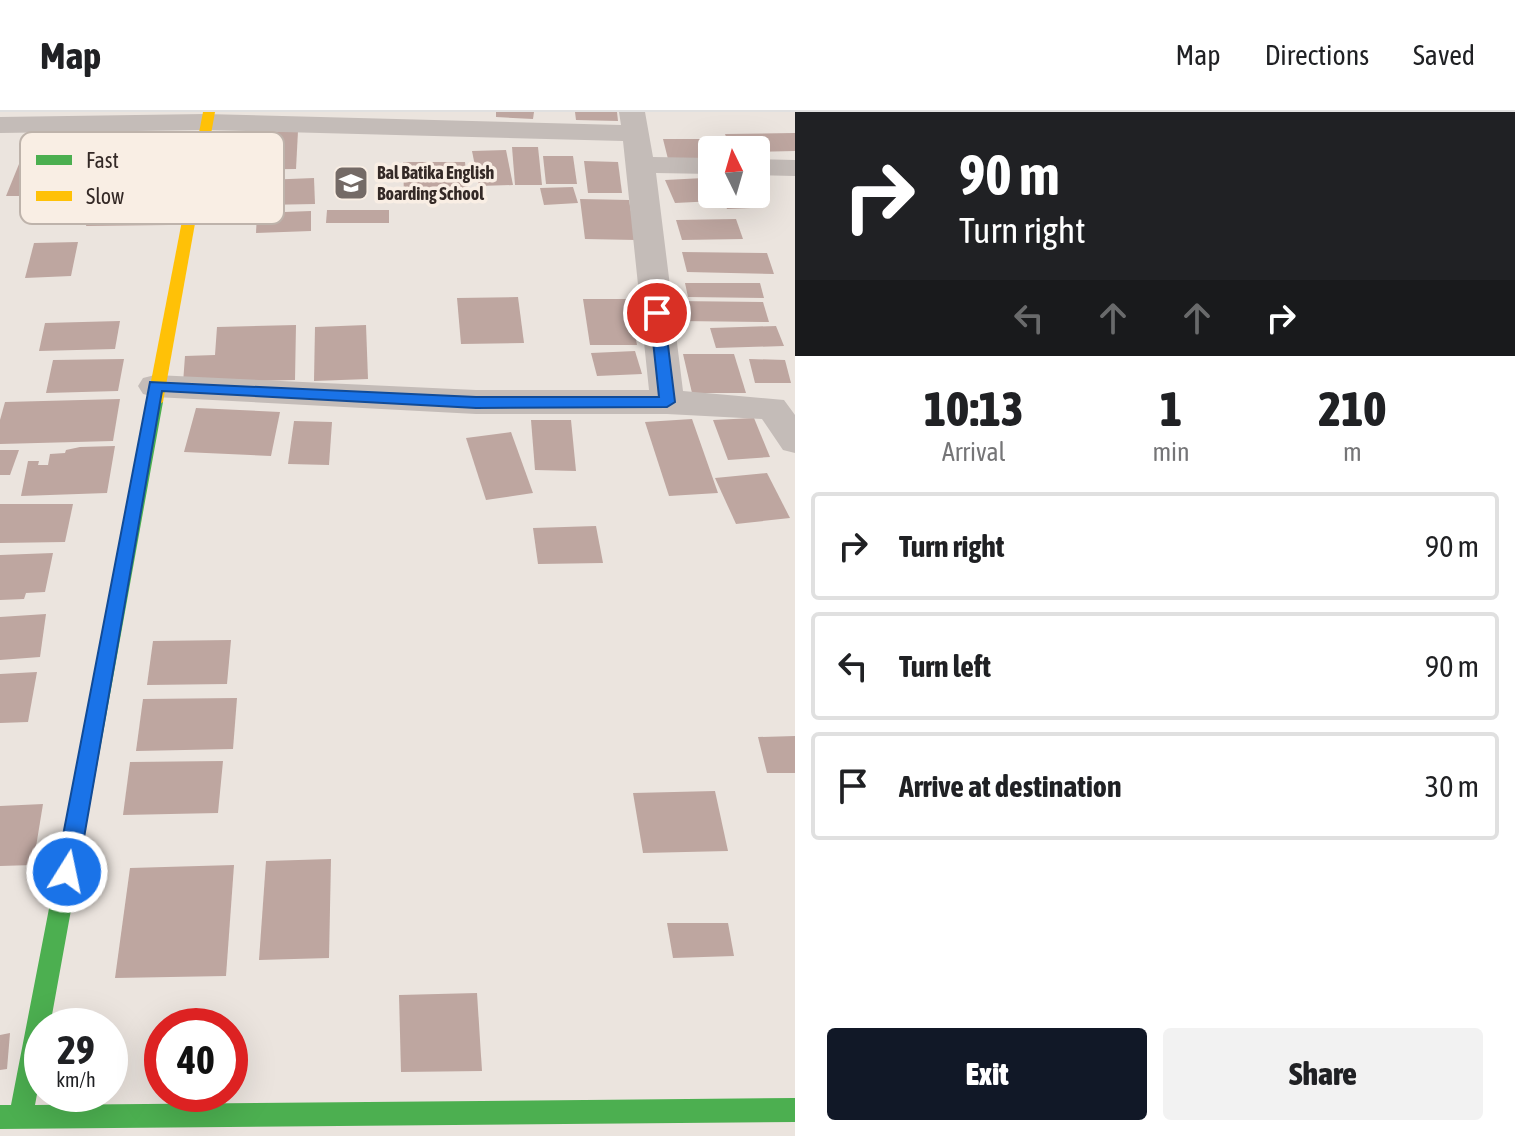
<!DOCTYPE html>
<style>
body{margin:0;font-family:"Asap Condensed",sans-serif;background:#f2f2f2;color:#202124;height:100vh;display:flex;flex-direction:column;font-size:30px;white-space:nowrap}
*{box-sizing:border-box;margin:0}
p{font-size:26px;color:#757577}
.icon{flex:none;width:44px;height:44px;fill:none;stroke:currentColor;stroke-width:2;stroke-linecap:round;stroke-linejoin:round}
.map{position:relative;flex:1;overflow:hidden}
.side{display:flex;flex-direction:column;background:#fff;width:720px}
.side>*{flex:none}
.hud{background:#202124;color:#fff;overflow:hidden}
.needle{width:52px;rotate:355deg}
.tools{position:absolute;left:698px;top:24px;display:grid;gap:16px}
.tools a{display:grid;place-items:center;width:72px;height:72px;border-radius:8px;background:#fff;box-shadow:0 8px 32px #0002;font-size:40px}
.speed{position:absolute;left:24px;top:896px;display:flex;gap:16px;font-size:40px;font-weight:700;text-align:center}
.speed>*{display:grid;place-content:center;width:104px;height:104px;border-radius:50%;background:#fff;box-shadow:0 8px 32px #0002;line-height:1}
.speed small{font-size:20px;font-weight:400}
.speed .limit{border:12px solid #d22;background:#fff;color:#111}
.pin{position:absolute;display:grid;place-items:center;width:68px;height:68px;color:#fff;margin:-34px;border:4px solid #fff;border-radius:50%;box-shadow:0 2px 8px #0007}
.me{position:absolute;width:88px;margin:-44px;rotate:10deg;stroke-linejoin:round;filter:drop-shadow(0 0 6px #0008)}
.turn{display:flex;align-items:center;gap:28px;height:168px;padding:0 32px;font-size:36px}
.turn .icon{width:104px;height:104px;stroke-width:2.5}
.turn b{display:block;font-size:56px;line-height:68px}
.lanes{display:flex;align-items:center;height:76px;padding:0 32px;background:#0003;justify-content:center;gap:40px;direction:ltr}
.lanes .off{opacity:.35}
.eta{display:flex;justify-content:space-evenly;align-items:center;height:136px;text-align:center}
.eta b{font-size:48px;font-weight:800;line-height:56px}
.button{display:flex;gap:16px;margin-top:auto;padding:16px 32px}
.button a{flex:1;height:92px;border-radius:8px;background:#111827;color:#fff;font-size:32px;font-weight:800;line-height:92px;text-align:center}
.button a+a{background:#f2f2f2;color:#202124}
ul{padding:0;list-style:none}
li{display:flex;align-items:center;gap:24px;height:108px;margin:0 16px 12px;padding:0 16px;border:4px solid #e0e0e0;border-radius:8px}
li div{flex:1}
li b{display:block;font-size:30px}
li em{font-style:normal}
header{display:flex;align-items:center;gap:48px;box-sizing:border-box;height:112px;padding:0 40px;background:#fff;border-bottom:2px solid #e0e0e0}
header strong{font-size:38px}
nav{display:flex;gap:44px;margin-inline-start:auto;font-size:28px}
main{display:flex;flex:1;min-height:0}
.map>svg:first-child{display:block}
.building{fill:#bea6a0}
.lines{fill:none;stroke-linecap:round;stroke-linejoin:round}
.street{fill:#c4bcb8;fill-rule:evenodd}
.fast{fill:#4caf50;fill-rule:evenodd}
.slow{fill:#ffc107;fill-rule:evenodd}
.route{fill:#1a73e8;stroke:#114b97;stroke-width:2}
.labels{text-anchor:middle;stroke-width:7;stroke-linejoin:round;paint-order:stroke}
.far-poi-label{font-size:18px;font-weight:bold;fill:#342926;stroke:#f9eee4;text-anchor:start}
.key{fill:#f9eee4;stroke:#beb3ab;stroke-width:2}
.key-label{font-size:22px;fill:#342926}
</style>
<header>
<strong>Map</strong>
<nav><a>Map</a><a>Directions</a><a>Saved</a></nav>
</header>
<main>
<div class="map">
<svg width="795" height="1024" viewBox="0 0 795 1024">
<rect width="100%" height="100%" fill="#ebe4de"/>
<!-- building -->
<g class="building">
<polygon points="496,0 534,0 533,7 496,5"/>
<polygon points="575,0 617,0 618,9 576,8"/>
<polygon points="298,19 296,57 223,58 228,20"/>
<polygon points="795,21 795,39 756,40 731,38 725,22"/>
<polygon points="663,27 723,27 727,38 712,38 712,47 668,47"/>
<polygon points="512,35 538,35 542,73 515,73"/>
<polygon points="506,38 513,73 479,74 472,39"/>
<polygon points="543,44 573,44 577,72 546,72"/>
<polygon points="584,49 618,50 622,81 588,81"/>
<polygon points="403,50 465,50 468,81 404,83"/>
<polygon points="19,52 54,52 42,84 6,84"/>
<polygon points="314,66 315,92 263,93 264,68"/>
<polygon points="704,66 715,89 675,91 665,68"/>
<polygon points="573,75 578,91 544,93 540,76"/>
<polygon points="174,87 169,113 86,114 93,88"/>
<polygon points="580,87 629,88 636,128 585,127"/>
<polygon points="724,89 748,89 751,96 727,97"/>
<polygon points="327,98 389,98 389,111 326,111"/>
<polygon points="311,99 311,119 256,121 257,101"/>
<polygon points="736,107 743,127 682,128 676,108"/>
<polygon points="78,130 71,164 25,166 34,131"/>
<polygon points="682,140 767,141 774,162 687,160"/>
<polygon points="685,171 760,171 764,186 688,185"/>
<polygon points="518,185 524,231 461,232 457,186"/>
<polygon points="583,187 628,187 637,233 590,233"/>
<polygon points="676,189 763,190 769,210 680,209"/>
<polygon points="120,209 115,237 39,239 45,211"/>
<polygon points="296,213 295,268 183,271 185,244 215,243 217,215"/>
<polygon points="366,213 368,267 314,269 315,215"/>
<polygon points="776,214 784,234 716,236 710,216"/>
<polygon points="635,239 642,262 597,264 591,241"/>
<polygon points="683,242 734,242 746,281 692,281"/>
<polygon points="124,247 118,279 46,281 53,248"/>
<polygon points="749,247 785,248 791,271 755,271"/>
<polygon points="120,287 113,329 0,332 0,308 5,290"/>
<polygon points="196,296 280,300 271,344 184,340"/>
<polygon points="754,306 770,345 728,348 713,308"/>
<polygon points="692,307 718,381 669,384 645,310"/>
<polygon points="531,308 571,308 576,359 535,358"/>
<polygon points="294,309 332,310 329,353 288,352"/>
<polygon points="511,320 533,381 486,388 466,326"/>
<polygon points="115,334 107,381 21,384 28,349 39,349 38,353 48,353 50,342 65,341 66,338 80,335"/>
<polygon points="0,338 19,338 10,363 0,363"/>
<polygon points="767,361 790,406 736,412 715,366"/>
<polygon points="0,392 73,392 65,430 0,431"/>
<polygon points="596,414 603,451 538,452 533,416"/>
<polygon points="53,441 45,480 26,481 24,487 0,488 0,443"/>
<polygon points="46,502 40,545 0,548 0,505"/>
<polygon points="231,528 227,572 147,573 153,529"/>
<polygon points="37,560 28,610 0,611 0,562"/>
<polygon points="237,586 233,637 136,639 143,587"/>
<polygon points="795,624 795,661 767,661 758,625"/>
<polygon points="223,649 218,701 123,703 130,650"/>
<polygon points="715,679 728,739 643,741 633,681"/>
<polygon points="43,692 33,753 0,754 0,694"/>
<polygon points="331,747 329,846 259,848 266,749"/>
<polygon points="234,753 226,864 115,866 130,756"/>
<polygon points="667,811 728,811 734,844 673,846"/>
<polygon points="477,881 482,959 401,960 399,883"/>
<polygon points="10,921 7,957 0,958 0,923"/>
</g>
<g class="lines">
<!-- street -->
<g class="street">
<polygon points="619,0 645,0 653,45 712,46 712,62 656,61 683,279 784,288 795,303 795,341 783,338 762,307 667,302 476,302 155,285 143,282 138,274 143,266 155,263 476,278 649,278 623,29 205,18 0,21 0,5 205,2 621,13"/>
<polygon points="756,47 795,48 795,64 756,63"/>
</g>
<!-- fast -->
<polygon class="fast" points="155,285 163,290 50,914 42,914 42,955 35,993 795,986 795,1010 0,1017 0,993 11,993 147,290"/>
<!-- slow -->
<polygon class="slow" points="203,0 215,0 163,290 155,295 147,290"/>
</g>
<!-- route -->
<polygon class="route" points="657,196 664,201 675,290 667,295 476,296 162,279 78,760 75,767 67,770 59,767 56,760 150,270 476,285 659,285 650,201"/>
<!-- icons -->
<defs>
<symbol id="school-square" viewBox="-11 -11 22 22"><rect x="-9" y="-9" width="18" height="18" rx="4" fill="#746a66" stroke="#f9eee4"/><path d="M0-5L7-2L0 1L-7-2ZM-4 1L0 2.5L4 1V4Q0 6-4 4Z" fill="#fff"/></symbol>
</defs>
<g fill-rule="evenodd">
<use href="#school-square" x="331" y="51" width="40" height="40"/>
</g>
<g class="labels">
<!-- far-poi labels -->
<g class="far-poi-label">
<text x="377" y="67">Bal Batika English<tspan x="377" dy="21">Boarding School</tspan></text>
</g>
</g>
<!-- legend -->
<rect x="20" y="20" width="264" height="92" rx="12" class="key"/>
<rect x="36" y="43" width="36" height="10" fill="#4caf50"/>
<rect x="36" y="79" width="36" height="10" fill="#ffc107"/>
<g class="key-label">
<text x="86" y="56">Fast</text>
<text x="86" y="92">Slow</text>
</g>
</svg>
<div class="tools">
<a><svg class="needle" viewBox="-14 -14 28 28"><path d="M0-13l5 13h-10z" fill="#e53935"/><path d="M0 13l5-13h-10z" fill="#757577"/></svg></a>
</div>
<div class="speed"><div>29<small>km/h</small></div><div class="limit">40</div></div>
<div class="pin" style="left:657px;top:201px;background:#d93025"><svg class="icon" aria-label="arrive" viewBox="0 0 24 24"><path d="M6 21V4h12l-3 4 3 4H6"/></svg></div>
<svg class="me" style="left:67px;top:760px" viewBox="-20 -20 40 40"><circle r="17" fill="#1a73e8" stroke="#fff" stroke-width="3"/><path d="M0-11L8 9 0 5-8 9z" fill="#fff"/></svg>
</div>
<section class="side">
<div class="hud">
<div class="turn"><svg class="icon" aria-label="right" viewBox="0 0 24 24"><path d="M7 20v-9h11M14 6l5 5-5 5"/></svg><div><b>90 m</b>Turn right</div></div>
<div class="lanes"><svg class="icon off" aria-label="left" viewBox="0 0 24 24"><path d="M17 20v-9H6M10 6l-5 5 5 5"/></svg><svg class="icon off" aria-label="ahead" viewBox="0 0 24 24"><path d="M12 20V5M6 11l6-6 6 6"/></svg><svg class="icon off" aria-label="ahead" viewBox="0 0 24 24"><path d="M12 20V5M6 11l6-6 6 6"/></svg><svg class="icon" aria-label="right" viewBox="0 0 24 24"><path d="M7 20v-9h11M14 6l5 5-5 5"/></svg></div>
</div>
<div class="eta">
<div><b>10:13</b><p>Arrival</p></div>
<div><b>1</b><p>min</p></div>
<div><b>210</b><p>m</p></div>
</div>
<ul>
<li><svg class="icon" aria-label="right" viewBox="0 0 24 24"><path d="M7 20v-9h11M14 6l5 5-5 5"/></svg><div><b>Turn right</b></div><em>90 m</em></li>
<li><svg class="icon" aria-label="left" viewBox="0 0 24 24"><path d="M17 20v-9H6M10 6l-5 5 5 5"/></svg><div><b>Turn left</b></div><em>90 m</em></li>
<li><svg class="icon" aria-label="arrive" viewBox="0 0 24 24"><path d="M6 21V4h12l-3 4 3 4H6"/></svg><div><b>Arrive at destination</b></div><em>30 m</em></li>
</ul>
<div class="button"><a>Exit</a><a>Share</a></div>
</section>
</main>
